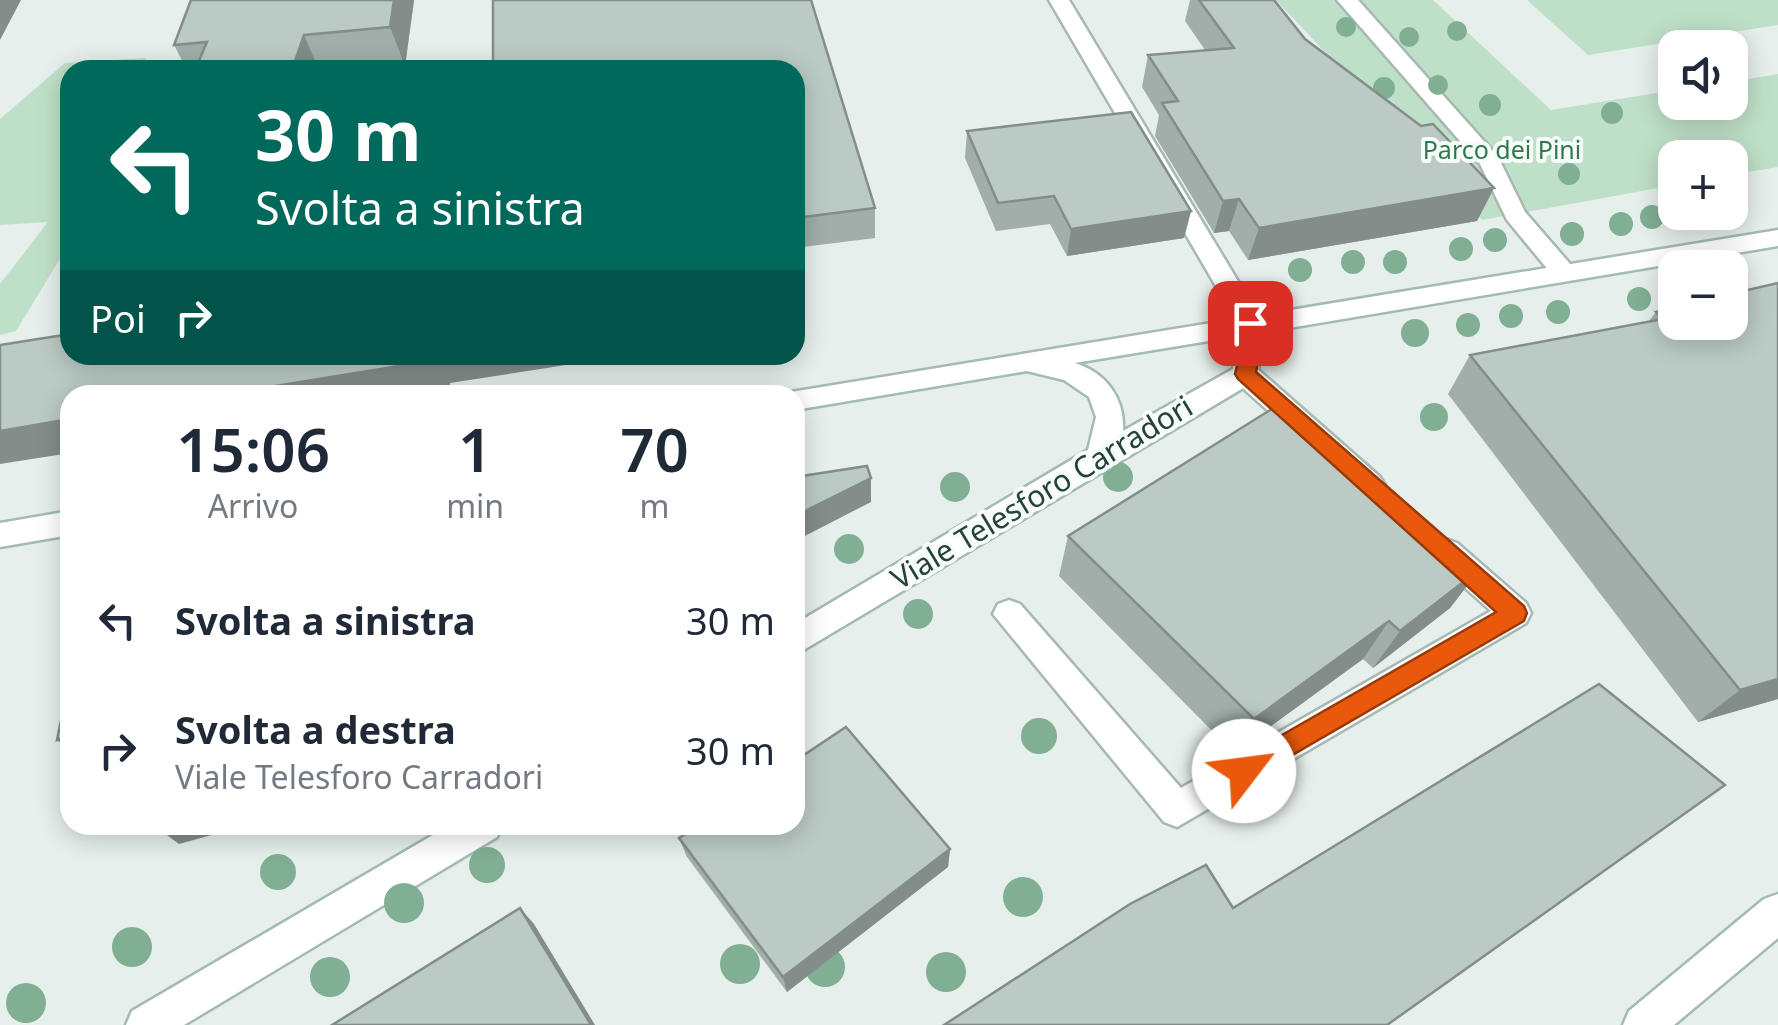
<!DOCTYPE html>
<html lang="it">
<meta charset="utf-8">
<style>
body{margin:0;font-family:"Noto Sans",sans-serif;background:#f6f6f7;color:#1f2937;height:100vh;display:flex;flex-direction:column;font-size:38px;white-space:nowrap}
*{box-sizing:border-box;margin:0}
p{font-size:32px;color:#747a83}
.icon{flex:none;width:55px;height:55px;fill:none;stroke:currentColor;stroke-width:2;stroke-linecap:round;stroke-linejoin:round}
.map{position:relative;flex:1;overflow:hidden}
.side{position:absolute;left:60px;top:385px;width:745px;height:450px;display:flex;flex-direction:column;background:#fff;border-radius:30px;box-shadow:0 5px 25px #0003}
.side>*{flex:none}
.top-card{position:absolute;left:60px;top:60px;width:745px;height:305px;border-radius:30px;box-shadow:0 5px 25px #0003;background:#00695c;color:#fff;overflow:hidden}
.fabs{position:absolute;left:1658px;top:30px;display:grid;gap:20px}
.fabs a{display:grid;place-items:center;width:90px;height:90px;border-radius:20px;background:#fff;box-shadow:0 5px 25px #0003;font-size:50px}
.pin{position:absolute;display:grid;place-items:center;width:85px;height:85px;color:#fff;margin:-42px;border-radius:20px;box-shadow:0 5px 15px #0006}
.me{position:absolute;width:110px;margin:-55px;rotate:60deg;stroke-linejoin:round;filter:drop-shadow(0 0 8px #0008)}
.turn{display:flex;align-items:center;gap:35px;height:210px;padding:0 30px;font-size:45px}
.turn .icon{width:130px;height:130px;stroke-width:2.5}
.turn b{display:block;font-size:70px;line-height:85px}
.then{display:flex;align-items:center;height:95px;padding:0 30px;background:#0003;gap:20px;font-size:38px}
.eta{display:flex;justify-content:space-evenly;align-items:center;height:170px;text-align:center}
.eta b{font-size:60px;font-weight:600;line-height:70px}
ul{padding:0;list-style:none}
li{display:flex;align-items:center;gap:30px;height:130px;padding:0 30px}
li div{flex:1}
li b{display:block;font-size:38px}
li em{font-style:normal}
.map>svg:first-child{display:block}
.green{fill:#bfe0c8}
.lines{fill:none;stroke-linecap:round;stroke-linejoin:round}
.service-casing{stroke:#a8b8b2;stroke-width:5}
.pedestrian-casing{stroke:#a8b8b2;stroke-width:5}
.minor-casing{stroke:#a8b8b2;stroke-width:5}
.secondary-casing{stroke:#a4bbb3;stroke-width:5}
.service{fill:#fff;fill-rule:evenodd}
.pedestrian{fill:#fff;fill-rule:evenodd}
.minor{fill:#fff;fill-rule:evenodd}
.secondary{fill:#fff;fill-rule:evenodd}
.tree{fill:#80af93}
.wall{fill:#a1aea9}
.shaded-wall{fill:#838d89}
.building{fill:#bbcac4;stroke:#838d89;stroke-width:2.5}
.route{fill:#ea580c;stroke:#983908;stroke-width:2.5}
.labels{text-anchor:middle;stroke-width:8;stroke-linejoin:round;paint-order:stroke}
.far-park-label{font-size:25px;fill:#2d7a4b;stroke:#f7fbf9}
.street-label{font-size:30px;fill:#24423a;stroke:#f7fbf9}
</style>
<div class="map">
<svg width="1778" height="1025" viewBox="0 0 1778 1025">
<rect width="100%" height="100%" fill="#e6efeb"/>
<!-- green -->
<g class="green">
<polygon points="1276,0 1433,0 1551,110 1675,90 1675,102 1730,102 1730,82 1778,74 1778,167 1730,175 1730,158 1675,158 1675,185 1482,220"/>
<polygon points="1527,0 1778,0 1778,25 1588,55"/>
<polygon points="146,58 144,70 70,70 70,242 16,331 0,335 0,284 48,222 0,225 0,119 65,63"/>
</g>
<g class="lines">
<defs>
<g id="service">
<polygon points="1245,364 1255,367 1380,477 1385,485 1380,493 1370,497 1360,493 1235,381 1231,374 1235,367"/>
<polygon points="1446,539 1457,543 1526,603 1531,613 1526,623 1177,827 1164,822 993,614 998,604 1009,600 1020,604 1181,788 1491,611 1435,561 1431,552 1435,543"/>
</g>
<polygon id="pedestrian" points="1337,0 1358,0 1498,157 1525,212 1577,272 1573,278 1555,278 1507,220 1480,164"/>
<polygon id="minor" points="1049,0 1069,0 1263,323 1259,329 1241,329"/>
<g id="secondary">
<path d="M1778,230V246L1265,332L1266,340L1255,381L795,655V624L1088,450L1096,417L1089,397L1064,380L1027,371L795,410V395L785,393ZM1239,336L1233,369L1123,431C1125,398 1106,373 1075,363Z"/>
<polygon points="70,511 70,535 0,547 0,523"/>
<polygon points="450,825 502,825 497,837 184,1025 126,1025 132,1011"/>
<polygon points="1778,894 1778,938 1674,1025 1623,1025 1629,1011 1764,899"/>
</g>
</defs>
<!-- service casing -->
<use href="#service" class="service-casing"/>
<!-- pedestrian casing -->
<use href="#pedestrian" class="pedestrian-casing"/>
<!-- minor casing -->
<use href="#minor" class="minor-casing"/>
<!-- secondary casing -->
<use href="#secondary" class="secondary-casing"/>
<!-- service -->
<use href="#service" class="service"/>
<!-- pedestrian -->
<use href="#pedestrian" class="pedestrian"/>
<!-- minor -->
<use href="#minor" class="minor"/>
<!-- secondary -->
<use href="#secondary" class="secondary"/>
</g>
<!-- trees -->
<g class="tree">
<circle cx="1346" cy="27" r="10"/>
<circle cx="1457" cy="31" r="10"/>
<circle cx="1409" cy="37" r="10"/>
<circle cx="1438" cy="85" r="10"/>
<circle cx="1384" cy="88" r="11"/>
<circle cx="1490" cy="105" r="11"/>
<circle cx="1612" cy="113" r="11"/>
<circle cx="1569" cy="174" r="11"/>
<circle cx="1652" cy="217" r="12"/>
<circle cx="1621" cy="224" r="12"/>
<circle cx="1572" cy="234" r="12"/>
<circle cx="1495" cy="240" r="12"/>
<circle cx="1461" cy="249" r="12"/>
<circle cx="1353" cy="262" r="12"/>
<circle cx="1395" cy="262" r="12"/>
<circle cx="1300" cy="270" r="12"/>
<circle cx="1639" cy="299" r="12"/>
<circle cx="1558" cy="312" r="12"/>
<circle cx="1511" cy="316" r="12"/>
<circle cx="1468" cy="325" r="12"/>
<circle cx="1415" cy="333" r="14"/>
<circle cx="1434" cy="417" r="14"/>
<circle cx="1118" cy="477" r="15"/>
<circle cx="955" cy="487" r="15"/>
<circle cx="849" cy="549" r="15"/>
<circle cx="918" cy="614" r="15"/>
<circle cx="1039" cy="736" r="18"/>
<circle cx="487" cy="865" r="18"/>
<circle cx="278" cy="872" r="18"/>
<circle cx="1023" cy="897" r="20"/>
<circle cx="404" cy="903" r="20"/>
<circle cx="132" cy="947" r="20"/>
<circle cx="740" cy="964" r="20"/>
<circle cx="825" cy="967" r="20"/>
<circle cx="946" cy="972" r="20"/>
<circle cx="330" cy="977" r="20"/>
<circle cx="26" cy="1003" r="20"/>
</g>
<!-- wall -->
<g class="wall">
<polygon points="191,0 414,0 405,66 359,70 187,70 174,45"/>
<polygon points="493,0 811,0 875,208 875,238 795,248 795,70 493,70"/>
<polygon points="1190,0 1274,0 1305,39 1494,188 1477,221 1248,260 1229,231 1214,233 1155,136 1159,115 1142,87 1148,55 1205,50 1185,21"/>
<polygon points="967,131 1191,211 1184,238 1067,256 1050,224 996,231 965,158"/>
<polygon points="1778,283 1778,699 1698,722 1448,394 1470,355 1649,321 1656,312"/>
<polygon points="1068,536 1480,569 1450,608 1373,668 1363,659 1234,753 1059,576"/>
<polygon points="679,838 950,849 948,867 787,992 687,857"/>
</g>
<!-- shaded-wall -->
<g class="shaded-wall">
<polygon points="0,0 21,0 0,40"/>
<polygon points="394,0 414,0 405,66 390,27"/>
<polygon points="304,35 319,70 292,70"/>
<polygon points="1494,188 1477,221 1248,260 1259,228"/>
<polygon points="1239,199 1229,231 1214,233 1223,201"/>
<polygon points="1191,211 1184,238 1067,256 1071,229"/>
<polygon points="436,355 630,355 450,383 450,389 416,395 220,395"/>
<polygon points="70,419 70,453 0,464 0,431"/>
<polygon points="871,478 871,502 795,541 795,516"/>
<polygon points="1480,569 1450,608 1373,668 1400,631"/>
<polygon points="1389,621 1363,659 1234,753 1254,719"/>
<polygon points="1778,679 1778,699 1698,722 1740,690"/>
<polygon points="70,737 70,750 57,740"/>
<polygon points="165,825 248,825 179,844 156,827"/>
<polygon points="950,849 948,867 787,992 783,977"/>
<polygon points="520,908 534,924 595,1025 591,1025"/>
</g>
<!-- building -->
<g class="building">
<polygon points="191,0 394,0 390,27 304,35 292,70 195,70 207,42 174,45"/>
<polygon points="493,0 811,0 875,208 795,218 795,70 493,70"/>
<polygon points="1199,0 1274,0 1305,39 1421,126 1433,124 1494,188 1259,228 1239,199 1223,201 1162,103 1178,101 1148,55 1234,48"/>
<polygon points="1131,112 1191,211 1071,229 1054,196 998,203 967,131"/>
<polygon points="1778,283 1778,679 1740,690 1470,355 1663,319 1656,312 1675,307 1675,322 1730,322 1730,294"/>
<polygon points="70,334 70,355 436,355 436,360 220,395 70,395 70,419 0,431 0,345"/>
<polygon points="1275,407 1480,569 1400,631 1389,621 1254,719 1068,536"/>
<polygon points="867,466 871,478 795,516 795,477"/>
<polygon points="70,675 70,737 57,740"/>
<polygon points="1599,684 1725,785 1387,1025 944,1025 1130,904 1206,865 1233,908"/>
<polygon points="846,727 950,849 783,977 679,838 699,825 795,825 795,761"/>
<polygon points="520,908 591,1025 332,1025"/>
</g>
<!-- route -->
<polygon class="route" points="1250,316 1260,323 1263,340 1256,372 1524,606 1527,613 1524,621 1244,783 1235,780 1231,771 1235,762 1496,612 1238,379 1235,374 1243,340 1240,323"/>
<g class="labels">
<!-- far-park labels -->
<g class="far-park-label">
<text x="1502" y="159">Parco dei Pini</text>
</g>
<!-- street labels -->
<g class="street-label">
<text transform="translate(1042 493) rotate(-31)" y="10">Viale Telesforo Carradori</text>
</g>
</g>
</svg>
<div class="fabs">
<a><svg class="icon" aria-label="sound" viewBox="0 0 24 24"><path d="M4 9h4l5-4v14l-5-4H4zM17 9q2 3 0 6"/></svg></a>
<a>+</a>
<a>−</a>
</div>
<div class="pin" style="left:1250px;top:323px;background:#d93025"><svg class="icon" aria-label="arrive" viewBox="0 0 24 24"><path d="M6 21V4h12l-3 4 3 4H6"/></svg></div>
<svg class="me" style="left:1244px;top:771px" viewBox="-20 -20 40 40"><circle r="19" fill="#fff"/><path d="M0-13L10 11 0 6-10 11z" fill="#ea580c"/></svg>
<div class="top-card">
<div class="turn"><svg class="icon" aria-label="left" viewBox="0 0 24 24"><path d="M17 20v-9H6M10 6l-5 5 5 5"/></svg><div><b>30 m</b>Svolta a sinistra</div></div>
<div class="then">Poi<svg class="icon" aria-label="right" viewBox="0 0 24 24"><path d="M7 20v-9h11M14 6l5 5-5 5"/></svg></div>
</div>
<section class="side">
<div class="eta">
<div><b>15:06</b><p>Arrivo</p></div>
<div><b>1</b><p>min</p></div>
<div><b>70</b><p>m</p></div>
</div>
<ul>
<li><svg class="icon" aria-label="left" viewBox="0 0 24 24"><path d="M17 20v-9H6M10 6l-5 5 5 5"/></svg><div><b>Svolta a sinistra</b></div><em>30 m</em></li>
<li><svg class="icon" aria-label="right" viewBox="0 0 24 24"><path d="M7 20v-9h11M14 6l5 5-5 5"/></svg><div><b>Svolta a destra</b><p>Viale Telesforo Carradori</p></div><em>30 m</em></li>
</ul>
</section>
</div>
